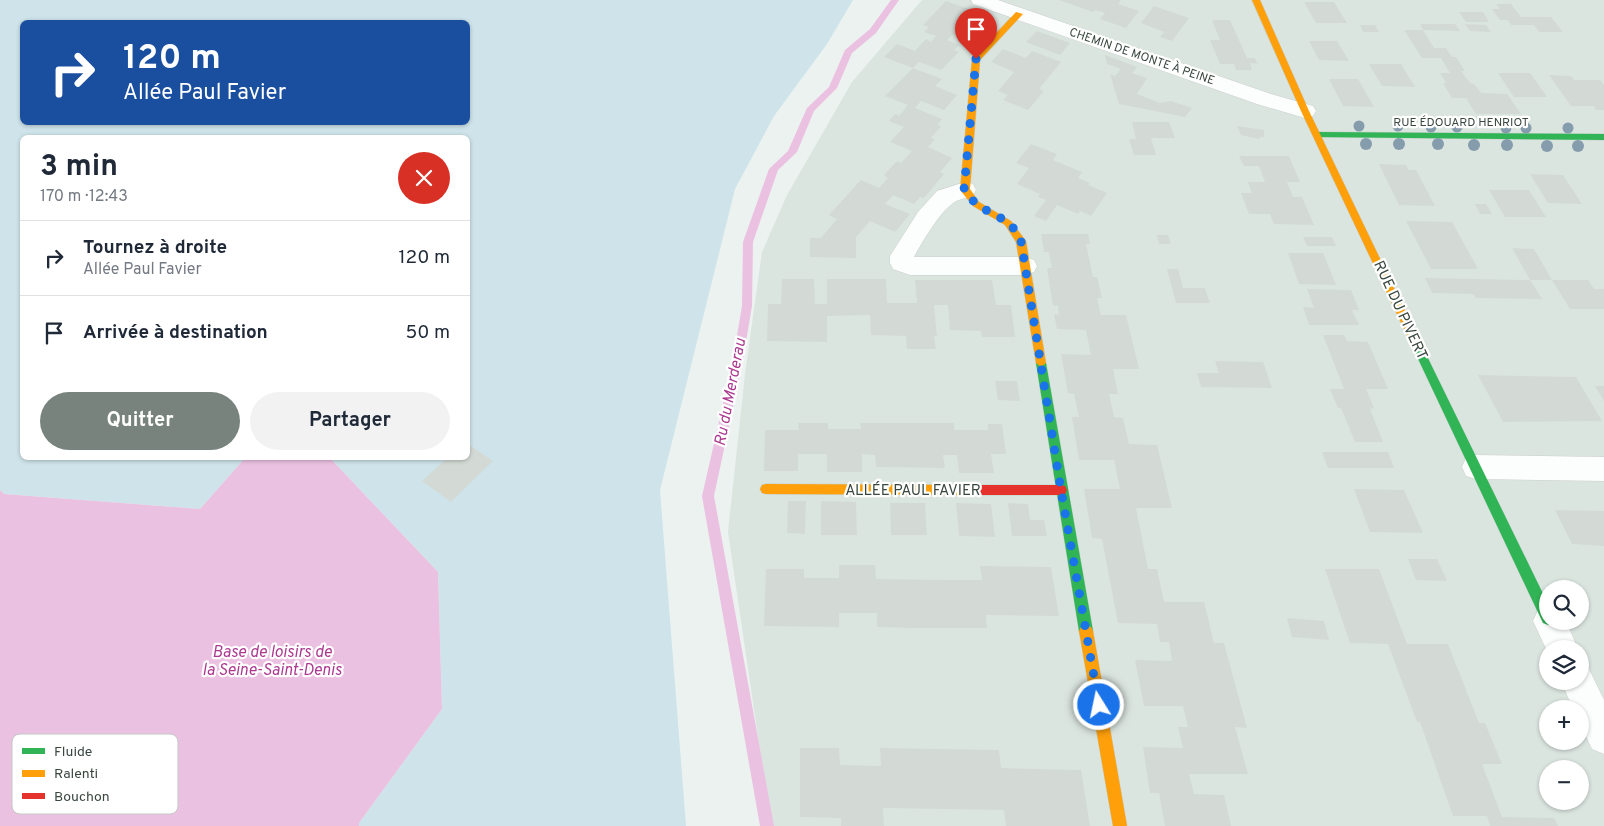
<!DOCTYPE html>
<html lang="fr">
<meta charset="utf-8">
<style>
body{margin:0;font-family:Overpass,sans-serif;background:#f2f2f3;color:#1f2937;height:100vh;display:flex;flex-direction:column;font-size:19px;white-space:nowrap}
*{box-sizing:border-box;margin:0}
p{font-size:16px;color:#747a83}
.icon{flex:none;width:28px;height:28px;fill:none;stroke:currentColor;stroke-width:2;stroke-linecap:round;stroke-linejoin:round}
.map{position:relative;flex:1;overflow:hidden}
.side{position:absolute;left:20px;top:135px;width:450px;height:325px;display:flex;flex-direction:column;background:#fff;border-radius:8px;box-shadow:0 1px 4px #0004}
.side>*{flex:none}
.banner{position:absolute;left:20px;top:20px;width:450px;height:105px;border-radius:8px;box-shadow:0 1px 4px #0004;background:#1a4fa0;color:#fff;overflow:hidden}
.tools{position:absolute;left:1539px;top:580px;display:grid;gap:10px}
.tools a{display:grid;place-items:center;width:50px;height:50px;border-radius:50%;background:#fff;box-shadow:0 1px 4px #0004;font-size:25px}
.pin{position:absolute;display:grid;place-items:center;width:42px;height:42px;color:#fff;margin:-51px -21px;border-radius:50% 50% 50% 0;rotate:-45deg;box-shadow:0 0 5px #0007}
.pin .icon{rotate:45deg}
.me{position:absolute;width:55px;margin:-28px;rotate:350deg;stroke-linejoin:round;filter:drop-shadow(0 0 4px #0008)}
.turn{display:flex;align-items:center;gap:18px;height:105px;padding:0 20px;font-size:22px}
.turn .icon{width:65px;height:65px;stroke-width:2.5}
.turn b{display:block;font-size:35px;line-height:42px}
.round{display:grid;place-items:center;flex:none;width:52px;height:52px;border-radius:26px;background:#f2f2f3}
.summary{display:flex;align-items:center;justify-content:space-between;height:85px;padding:0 20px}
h1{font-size:30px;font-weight:700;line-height:38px}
.primary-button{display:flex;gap:10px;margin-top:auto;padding:10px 20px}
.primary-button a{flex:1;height:58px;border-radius:30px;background:#78837d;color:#fff;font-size:20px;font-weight:700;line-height:58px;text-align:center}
.primary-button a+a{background:#f2f2f3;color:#1f2937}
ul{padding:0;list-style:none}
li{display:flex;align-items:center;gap:15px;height:75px;padding:0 20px;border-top:1px solid #e0e1e3}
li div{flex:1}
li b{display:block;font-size:19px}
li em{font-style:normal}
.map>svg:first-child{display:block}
.residential{fill:#dbe5e0;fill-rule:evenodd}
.green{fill:#cee4ea;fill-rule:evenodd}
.water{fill:#ebc1e2}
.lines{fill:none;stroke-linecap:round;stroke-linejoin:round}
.stream{fill:#ebc1e2;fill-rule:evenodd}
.building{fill:#d3dad6}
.street-casing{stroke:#cad0cd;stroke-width:1}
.fast-casing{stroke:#c4d0ca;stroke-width:1}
.slow-casing{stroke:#c4d0ca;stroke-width:1}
.jam-casing{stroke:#c4d0ca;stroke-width:1}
.street{fill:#fcfdfd;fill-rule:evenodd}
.fast{fill:#30b455;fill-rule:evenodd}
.slow{fill:#ff9f0a;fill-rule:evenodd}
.jam{fill:#e5322d;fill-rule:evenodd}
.tree{fill:#859cac}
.route{stroke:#1a73e8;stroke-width:9;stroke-dasharray:0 16.2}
.labels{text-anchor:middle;stroke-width:4.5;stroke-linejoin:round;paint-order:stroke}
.far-street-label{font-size:12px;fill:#39473f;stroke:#fff}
.street-label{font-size:15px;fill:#39473f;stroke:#fff}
.water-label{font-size:16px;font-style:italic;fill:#ac3990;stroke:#fff}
.key{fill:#fff;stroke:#c4c8c5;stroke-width:1}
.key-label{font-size:14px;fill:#39473f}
</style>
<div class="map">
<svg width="1604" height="826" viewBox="0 0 1604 826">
<rect width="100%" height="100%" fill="#ecf2ef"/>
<!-- residential -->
<path class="residential" d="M922,0H1604V826H771L728,532L745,374L762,252L787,195L852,82ZM1548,589H1580V621H1548ZM1548,649H1580V681H1548ZM1548,709H1580V741H1548ZM1548,769H1580V801H1548Z"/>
<!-- green -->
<path class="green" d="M0,0H853L827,44L774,116L735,189L660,490L686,826H359V823L442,709L438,572L330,458H468V138H22V458H245L200,509L4,494L0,490ZM22,22H468V122H22Z"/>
<!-- water -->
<polygon class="water" points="245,458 330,458 438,572 442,709 359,823 359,826 0,826 0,490 4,494 200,509"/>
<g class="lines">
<!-- stream -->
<polygon class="stream" points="891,0 899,0 876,33 852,53 837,88 814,111 797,152 778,170 753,242 752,306 742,365 714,496 774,826 760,826 702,496 732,365 742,306 743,242 769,169 788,151 807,108 829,87 845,50 870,29"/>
</g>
<!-- building -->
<g class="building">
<polygon points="1059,0 1121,0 1118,4 1139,11 1126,28 1100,19 1105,13 1095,10 1093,12"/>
<polygon points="946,1 974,11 969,17 990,24 984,31 966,25 956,37 952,35 947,40 959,45 954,50 959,52 941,70 919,62 913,68 884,57 897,44 915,51 926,39 931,42 936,36 924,32 929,27 923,25"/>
<polygon points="1304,2 1334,2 1347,23 1316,23"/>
<polygon points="1496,4 1511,4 1521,17 1551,17 1563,32 1539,32 1534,25 1511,25 1508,20 1500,20 1492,9 1500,9"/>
<polygon points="1154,6 1189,18 1172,41 1160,37 1164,32 1141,23"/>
<polygon points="1459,12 1483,12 1489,22 1466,22"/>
<polygon points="1212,20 1230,20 1247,58 1255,58 1257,64 1250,63 1252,70 1236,70 1234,64 1220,64 1210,40 1220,40"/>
<polygon points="1420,24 1455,24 1460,31 1423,30 1434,48 1446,48 1452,57 1456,57 1465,71 1461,71 1470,83 1474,84 1481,93 1507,94 1521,114 1476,114 1466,98 1452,98 1443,83 1446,83 1440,73 1450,73 1441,58 1422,58 1404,30 1423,30"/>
<polygon points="1465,24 1486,25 1491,32 1470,31"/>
<polygon points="1360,25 1375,25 1379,32 1363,32"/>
<polygon points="1037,31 1070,43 1060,55 1026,42"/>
<polygon points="1309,41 1337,41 1349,61 1319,60"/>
<polygon points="1003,49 1026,58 1032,51 1061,62 1039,89 1044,91 1028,110 1003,100 1008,95 998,91 1014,72 991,62"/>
<polygon points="1105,55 1137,67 1132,73 1147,78 1137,94 1160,103 1171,101 1192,108 1185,117 1119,104 1110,74 1115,76 1121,69 1107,64"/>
<polygon points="1369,64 1401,64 1415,87 1382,86"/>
<polygon points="913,68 942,79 935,86 957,95 944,110 921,101 915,108 942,119 937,125 941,126 931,138 935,139 928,147 952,158 940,172 944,174 924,198 920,197 914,204 893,195 885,204 910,214 895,232 870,221 856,237 856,258 810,257 810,238 821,238 837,219 829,215 861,180 879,188 888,178 884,175 897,161 901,163 912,151 890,142 904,127 889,121 895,114 899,116 908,105 885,96"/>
<polygon points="1498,73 1530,73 1547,97 1514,97"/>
<polygon points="1549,75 1571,76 1574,80 1600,80 1604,85 1604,110 1596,110 1594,106 1571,106"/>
<polygon points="1329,79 1358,79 1374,107 1343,106"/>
<polygon points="1132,122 1169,122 1175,138 1151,138 1156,155 1134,155 1129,139 1136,139"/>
<polygon points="1237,126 1264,130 1264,137 1260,137 1259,139 1241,135"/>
<polygon points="1031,144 1057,154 1053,160 1082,172 1078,178 1090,183 1088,185 1107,193 1091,216 1080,211 1078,214 1057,205 1046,221 1034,216 1046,200 1038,197 1040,194 1017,184 1029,168 1016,163"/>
<polygon points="1239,156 1289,156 1300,182 1287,182 1293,197 1302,197 1314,225 1274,224 1270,214 1249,214 1241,193 1252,193 1248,182 1265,182 1259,166 1244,166"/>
<polygon points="1379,164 1406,165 1409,170 1416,170 1435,206 1399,205"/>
<polygon points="1530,174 1563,175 1582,204 1548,203"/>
<polygon points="1489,190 1529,190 1546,217 1505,217"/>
<polygon points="1475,204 1486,204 1492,214 1480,214"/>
<polygon points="1406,221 1452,222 1478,269 1431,269"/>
<polygon points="1041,234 1088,234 1090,244 1086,244 1093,277 1097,277 1102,298 1097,298 1101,315 1126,315 1139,369 1113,369 1118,394 1109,394 1114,417 1123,418 1129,444 1157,445 1172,508 1136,508 1148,569 1157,569 1164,602 1204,602 1214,643 1224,643 1247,728 1235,727 1248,774 1189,774 1194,794 1224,795 1231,826 1165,826 1159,793 1150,793 1143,747 1183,748 1178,727 1188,727 1183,706 1144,706 1135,660 1172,661 1169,642 1160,642 1157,624 1118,623 1102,539 1092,538 1084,489 1120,489 1114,460 1079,460 1072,417 1079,417 1074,394 1068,393 1061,354 1091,355 1086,330 1057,329 1054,314 1059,315 1058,305 1053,306 1047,268 1052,268 1050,260 1049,252 1044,252"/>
<polygon points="1157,235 1168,235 1171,244 1159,244"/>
<polygon points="1303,237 1332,237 1336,246 1307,246"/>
<polygon points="1512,248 1534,249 1552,280 1530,280"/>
<polygon points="1288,253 1323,253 1336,285 1299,284"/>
<polygon points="1167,269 1178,269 1183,288 1205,288 1210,303 1176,303"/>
<polygon points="1425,278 1530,280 1542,299 1476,298 1473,294 1432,293"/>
<polygon points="782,279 814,279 815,304 827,304 827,279 886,279 887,303 917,303 915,280 992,280 996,305 1011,305 1015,337 982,337 981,331 950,330 948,305 934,305 937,336 934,336 936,349 907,349 906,336 871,335 870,315 827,316 827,342 767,341 768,304 781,304"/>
<polygon points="1552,280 1588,280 1594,289 1604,289 1604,309 1570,309"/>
<polygon points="1307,289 1351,290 1359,310 1352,310 1359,325 1309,325 1303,307 1314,308"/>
<polygon points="1323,335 1344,335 1347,341 1368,342 1388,389 1366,389 1374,408 1370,409 1383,442 1355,442 1341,408 1338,408 1330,389 1344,389"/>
<polygon points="1215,361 1263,362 1272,388 1201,387 1197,373 1219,373"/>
<polygon points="1478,375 1576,377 1602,421 1503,422"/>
<polygon points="995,381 1017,381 1020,401 998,400"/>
<polygon points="1595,386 1604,386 1604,401"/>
<polygon points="798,423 828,423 828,429 861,429 860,423 954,423 954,430 988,430 988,424 1002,424 1006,454 991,454 994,473 959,473 957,455 943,455 945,468 876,467 875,455 862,454 862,472 827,472 827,454 798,454 798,471 764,471 765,430 799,430"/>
<polygon points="468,444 493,461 451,502 422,481 447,458 468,458"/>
<polygon points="1322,452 1388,452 1394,468 1328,468"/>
<polygon points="1354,489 1404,490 1423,533 1370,532"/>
<polygon points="788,501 806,501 805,534 787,533"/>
<polygon points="821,501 856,502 857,535 821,535"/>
<polygon points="890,503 925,503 927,535 891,535"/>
<polygon points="956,503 991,504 995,537 959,536"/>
<polygon points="1008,503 1028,504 1030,520 1044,520 1047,536 1012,536"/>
<polygon points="1555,510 1604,511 1604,546 1572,544"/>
<polygon points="1408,559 1437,559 1447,581 1416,580"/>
<polygon points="839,565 875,565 876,579 946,580 982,580 980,566 1051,567 1059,616 986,615 987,628 913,628 877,627 877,613 839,613 839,627 764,626 766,569 804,569 804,578 839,578"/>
<polygon points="1325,569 1379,569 1407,644 1448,644 1479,723 1485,723 1502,764 1482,764 1502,817 1554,818 1558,826 1490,826 1487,816 1453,816 1420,722 1417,722 1388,644 1350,643"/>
<polygon points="1287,618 1324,621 1329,640 1292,637"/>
<polygon points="800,748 839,748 840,765 881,766 880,748 999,750 1001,768 1081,770 1090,826 1006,826 1004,810 883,808 884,826 841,826 841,818 800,817"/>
</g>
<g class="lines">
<defs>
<g id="street">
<polygon points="971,0 998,0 1271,94 1313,106 1316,111 1313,116 1305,118 1257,104 973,4"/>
<path d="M965,182L973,184L976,190C971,199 962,197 953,203C940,212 922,242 914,257H1025L1034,260L1037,266L1034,272L1025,275H910L893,269L890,263V256L918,212L937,191Z"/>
<polygon points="1476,455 1604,457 1604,481 1476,479 1466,476 1462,467 1466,458"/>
<polygon points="1548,606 1548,621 1566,621 1578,649 1548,649 1548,653 1533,621 1538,610"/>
<polygon points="1580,666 1589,669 1604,700 1604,754 1592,749 1580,724 1580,709 1573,709 1561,681 1580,681"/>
</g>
<g id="fast">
<polygon points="1318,132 1604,134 1604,140 1315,137 1315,133"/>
<polygon points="1417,342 1422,346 1548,604 1548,621 1554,621 1553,623 1548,625 1543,623 1412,346"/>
<polygon points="1041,359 1046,363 1093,631 1091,635 1086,637 1081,635 1079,631 1036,363"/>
</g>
<g id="slow">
<polygon points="1252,0 1260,0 1309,111 1422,346 1421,349 1417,350 1412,346 1301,111"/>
<polygon points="1016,12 1023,14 980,60 970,189 979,202 1011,221 1026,241 1046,363 1041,367 1036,363 1016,242 1005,225 973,206 960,190 972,59"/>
<polygon points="766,484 974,485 978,486 980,490 978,494 974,495 766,494 762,493 760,489 762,485"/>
<polygon points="1086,625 1091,627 1093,631 1127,826 1113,826 1079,631 1081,627"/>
</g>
<polygon id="jam" points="974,485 1061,485 1065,486 1067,490 1065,494 1061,495 974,495 970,494 968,490 970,486"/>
</defs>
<!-- street casing -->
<use href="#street" class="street-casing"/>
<!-- fast casing -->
<use href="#fast" class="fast-casing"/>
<!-- slow casing -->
<use href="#slow" class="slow-casing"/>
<!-- jam casing -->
<use href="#jam" class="jam-casing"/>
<!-- street -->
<use href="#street" class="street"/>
<!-- fast -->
<use href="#fast" class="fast"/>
<!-- slow -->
<use href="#slow" class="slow"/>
<!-- jam -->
<use href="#jam" class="jam"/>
</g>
<!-- trees -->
<g class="tree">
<circle cx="1359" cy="126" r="5.5"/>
<circle cx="1398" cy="126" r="5.5"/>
<circle cx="1431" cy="127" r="5.5"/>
<circle cx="1457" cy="127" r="5.5"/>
<circle cx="1506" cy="128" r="5.5"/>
<circle cx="1526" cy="128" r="5.5"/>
<circle cx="1568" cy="128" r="5.5"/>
<circle cx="1366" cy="144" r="6"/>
<circle cx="1399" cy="144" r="6"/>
<circle cx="1438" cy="144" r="6"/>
<circle cx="1474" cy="145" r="6"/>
<circle cx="1507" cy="145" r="6"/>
<circle cx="1547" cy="146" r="6"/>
<circle cx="1578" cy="146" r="6"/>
</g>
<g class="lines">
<!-- route -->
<path class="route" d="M976,59L964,190C969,195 973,202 978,205C997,218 1011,218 1021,241L1061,490L1099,705"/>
</g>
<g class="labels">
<!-- far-street labels -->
<g class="far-street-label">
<text transform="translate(1142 56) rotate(19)" y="4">CHEMIN DE MONTE À PEINE</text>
<text x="1461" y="126">RUE ÉDOUARD HENRIOT</text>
</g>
<!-- street labels -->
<g class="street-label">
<text transform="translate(1401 310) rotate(65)" y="5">RUE DU PIVERT</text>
<text x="913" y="495">ALLÉE PAUL FAVIER</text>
</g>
<!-- water labels -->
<g class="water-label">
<text transform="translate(729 392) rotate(-79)" y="6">Ru du Merderau</text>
<text x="272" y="657">Base de loisirs de<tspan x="272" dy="18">la Seine-Saint-Denis</tspan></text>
</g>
</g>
<!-- legend -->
<rect x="12" y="734" width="166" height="80" rx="8" class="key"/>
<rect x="22" y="748" width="23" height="6" fill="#30b455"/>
<rect x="22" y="770" width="23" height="7" fill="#ff9f0a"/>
<rect x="22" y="793" width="23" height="6" fill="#e5322d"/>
<g class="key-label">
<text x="54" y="756">Fluide</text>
<text x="54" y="778">Ralenti</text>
<text x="54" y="801">Bouchon</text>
</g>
</svg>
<div class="tools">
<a><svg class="icon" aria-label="search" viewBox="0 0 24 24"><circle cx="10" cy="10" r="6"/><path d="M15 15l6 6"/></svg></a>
<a><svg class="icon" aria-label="layers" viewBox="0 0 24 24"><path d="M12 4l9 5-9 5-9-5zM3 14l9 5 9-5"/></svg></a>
<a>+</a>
<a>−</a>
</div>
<div class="pin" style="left:976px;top:59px;background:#d93025"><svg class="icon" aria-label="arrive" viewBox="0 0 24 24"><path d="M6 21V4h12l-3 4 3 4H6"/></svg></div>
<svg class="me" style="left:1099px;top:705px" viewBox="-20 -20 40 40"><circle r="17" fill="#1a73e8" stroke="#fff" stroke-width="3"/><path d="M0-11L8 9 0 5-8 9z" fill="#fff"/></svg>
<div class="banner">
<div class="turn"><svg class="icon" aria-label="right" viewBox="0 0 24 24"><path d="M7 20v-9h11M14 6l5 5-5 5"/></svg><div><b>120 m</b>Allée Paul Favier</div></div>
</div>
<section class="side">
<div class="summary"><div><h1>3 min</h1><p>170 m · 12:43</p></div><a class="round" style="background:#d93025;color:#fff"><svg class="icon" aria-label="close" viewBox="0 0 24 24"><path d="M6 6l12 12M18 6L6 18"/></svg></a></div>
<ul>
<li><svg class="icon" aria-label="right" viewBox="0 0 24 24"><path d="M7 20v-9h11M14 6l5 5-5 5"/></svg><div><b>Tournez à droite</b><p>Allée Paul Favier</p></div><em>120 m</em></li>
<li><svg class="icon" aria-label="arrive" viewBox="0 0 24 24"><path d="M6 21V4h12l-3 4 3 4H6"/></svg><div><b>Arrivée à destination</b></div><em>50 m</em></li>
</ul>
<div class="primary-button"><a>Quitter</a><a>Partager</a></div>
</section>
</div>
